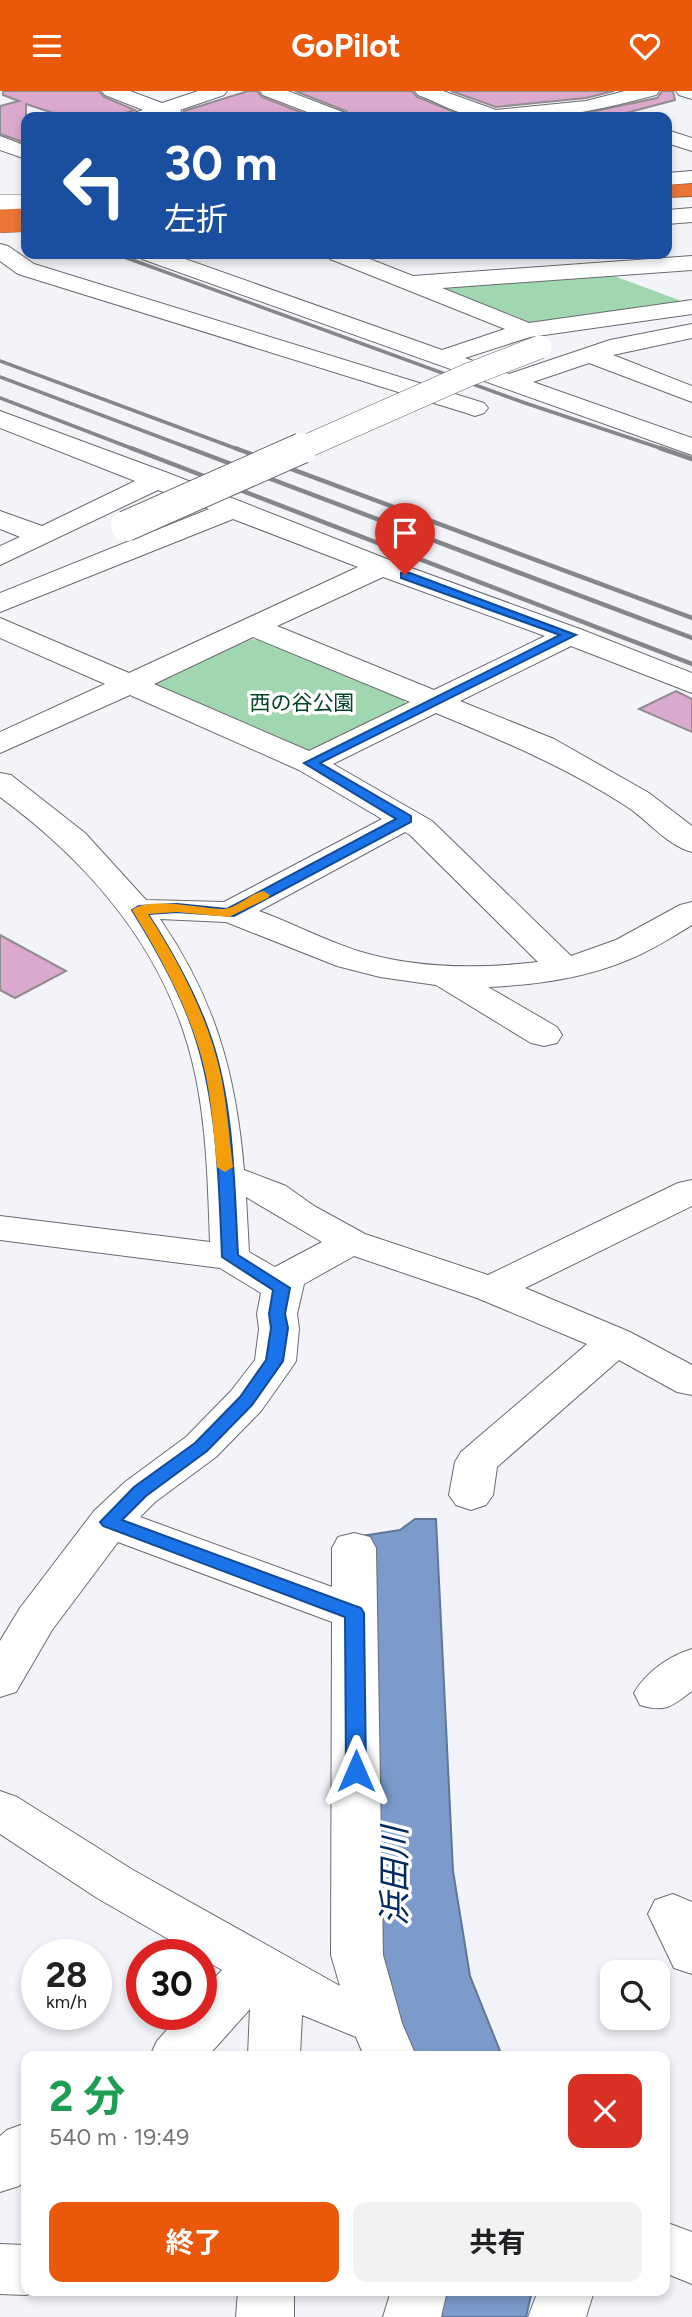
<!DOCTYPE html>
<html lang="ja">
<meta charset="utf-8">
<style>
body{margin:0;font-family:Figtree,"Noto Sans JP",sans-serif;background:#f2f2f2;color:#202124;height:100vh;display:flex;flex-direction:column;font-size:26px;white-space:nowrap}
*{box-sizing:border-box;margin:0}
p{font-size:23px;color:#757577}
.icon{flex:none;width:38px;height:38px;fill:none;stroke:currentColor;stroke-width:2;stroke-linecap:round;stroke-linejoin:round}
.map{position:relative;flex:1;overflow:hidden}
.side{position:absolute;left:21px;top:1960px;width:649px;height:245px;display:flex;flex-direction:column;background:#fff;border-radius:14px;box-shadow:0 4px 10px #0003}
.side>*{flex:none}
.top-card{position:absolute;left:21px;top:21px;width:651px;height:147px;border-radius:14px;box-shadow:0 4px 10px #0003;background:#1a4fa0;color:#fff;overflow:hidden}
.buttons{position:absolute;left:600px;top:1869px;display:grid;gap:14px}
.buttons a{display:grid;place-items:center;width:70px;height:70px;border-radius:14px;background:#fff;box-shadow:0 4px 10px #0003;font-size:35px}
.speed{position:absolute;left:21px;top:1848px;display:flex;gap:14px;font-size:35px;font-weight:700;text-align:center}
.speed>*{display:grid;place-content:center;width:91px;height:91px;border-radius:50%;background:#fff;box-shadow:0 4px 10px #0003;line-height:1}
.speed small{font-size:18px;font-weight:400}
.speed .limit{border:10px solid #d22;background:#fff;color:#111}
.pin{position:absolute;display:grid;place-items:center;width:60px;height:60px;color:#fff;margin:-72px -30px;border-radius:50% 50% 50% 0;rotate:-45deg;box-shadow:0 0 7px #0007}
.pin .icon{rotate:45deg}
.me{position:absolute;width:77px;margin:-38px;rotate:0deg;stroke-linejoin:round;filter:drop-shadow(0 0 5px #0008)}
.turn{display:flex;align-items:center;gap:24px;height:147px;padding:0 28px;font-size:32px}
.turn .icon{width:91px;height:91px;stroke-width:2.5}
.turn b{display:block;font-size:49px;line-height:60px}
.round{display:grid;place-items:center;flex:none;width:74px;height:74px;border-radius:14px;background:#f2f2f2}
.summary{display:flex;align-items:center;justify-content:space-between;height:119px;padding:0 28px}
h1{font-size:42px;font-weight:700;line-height:52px;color:#1e9e55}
.button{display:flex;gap:14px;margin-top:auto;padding:14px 28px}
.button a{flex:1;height:80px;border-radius:14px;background:#ea580c;color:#fff;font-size:28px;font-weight:700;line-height:80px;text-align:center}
.button a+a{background:#f2f2f2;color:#202124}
header{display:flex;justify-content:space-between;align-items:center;height:91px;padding:0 28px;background:#ea580c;color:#fff;font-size:32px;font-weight:700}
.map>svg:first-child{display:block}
.green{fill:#a1d7b0}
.water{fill:#7c9bca;stroke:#607698;stroke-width:2}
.building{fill:#dba8ce;stroke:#918c90;stroke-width:2}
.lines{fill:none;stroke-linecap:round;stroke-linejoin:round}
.minor-casing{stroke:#6a6b71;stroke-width:2}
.highway-casing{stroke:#a2582e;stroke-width:2}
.minor{fill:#fff;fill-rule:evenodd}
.highway{fill:#e97635;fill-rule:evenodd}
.rail-far1{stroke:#86878b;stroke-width:3.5}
.rail{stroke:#86878b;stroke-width:4.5}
.minor-bridge-far1-casing{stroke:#6a6b71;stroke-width:24;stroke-linecap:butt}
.minor-bridge-casing{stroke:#6a6b71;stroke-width:32;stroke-linecap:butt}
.highway-bridge-casing{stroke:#a2582e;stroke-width:24;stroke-linecap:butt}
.minor-bridge-far1{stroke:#fff;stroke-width:23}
.minor-bridge{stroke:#fff;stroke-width:30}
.highway-bridge{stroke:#e97635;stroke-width:23}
.route{fill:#1a73e8;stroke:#114b97;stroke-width:2}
.slow{fill:#f59e0b}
.labels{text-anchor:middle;stroke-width:7;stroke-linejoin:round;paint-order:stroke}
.far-park-label{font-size:21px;fill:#034622;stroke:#fff}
.near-water-label{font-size:33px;font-style:italic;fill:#022a62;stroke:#fff}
</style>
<header><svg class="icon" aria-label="menu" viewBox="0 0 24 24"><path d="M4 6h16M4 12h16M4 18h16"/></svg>GoPilot<svg class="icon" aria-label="heart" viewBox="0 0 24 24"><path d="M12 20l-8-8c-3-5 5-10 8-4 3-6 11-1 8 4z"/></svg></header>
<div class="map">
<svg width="692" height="2226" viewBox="0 0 692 2226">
<rect width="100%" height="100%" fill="#f3f4fa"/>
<!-- green -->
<g class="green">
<polygon points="598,182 614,185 679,209 677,214 538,233 521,232 438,198 443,193"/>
<polygon points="263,548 403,605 406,615 319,659 298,659 157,598 158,588 244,549"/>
</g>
<!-- water -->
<g class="water">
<polygon points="415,1428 436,1428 453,1780 470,1885 502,1965 408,1965 394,1926 379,1870 361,1445 400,1439"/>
<polygon points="430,2200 532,2200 526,2226 423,2226"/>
</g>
<!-- building -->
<g class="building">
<polygon points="3,0 99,0 104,6 135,19 113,26 65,26 26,13 26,52 0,43 0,15 19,10 3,4"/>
<polygon points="248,0 257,0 262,6 313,26 185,26 184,20"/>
<polygon points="295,0 412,0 417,6 467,26 351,26 346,20"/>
<polygon points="451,0 614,0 586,7 496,16"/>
<polygon points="662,0 673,0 675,9 611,26 566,26 657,7"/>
<polygon points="676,600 692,608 692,641 639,618"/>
<polygon points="0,844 66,880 15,907 0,899"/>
</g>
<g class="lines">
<defs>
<g id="minor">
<polygon points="102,0 130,0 162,12 198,0 227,0 224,4 180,19 183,23 181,26 131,26 134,22 143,19 105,4"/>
<polygon points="260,0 288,0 345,22 348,26 320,26 263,4"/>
<path d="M415,0H443L496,19L586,10L625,0H659L656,4C598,19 540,33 479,26C459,24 437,11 418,4Z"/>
<polygon points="676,0 692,0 692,8 679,4"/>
<polygon points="667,39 692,47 692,60 667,52"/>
<polygon points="0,45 26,55 26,68 0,59"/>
<polygon points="692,80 692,92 667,94 667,82"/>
<polygon points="692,117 692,131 667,133 667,119"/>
<polygon points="0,153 8,155 34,173 484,312 488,317 484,322 475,325 466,322 18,183 0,170"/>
<polygon points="139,163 171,163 442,259 505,238 330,168 327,163 357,163 413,185 692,165 692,179 442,197 529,232 692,209 692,223 530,246 465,267 509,283 610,249 692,233 692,247 613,264 692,295 692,311 589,272 533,291 692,347 692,364 142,168"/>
<path d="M0,320L168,382L392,470L580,538L692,582V602L571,555L460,610L554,648L649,702L692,735V761C666,754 648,729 626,715C566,676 501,649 436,622L333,673L432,730L571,865L616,849L680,814L692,811V834C672,846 652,859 630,868C586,887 536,894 488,896L557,936L562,944L557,952L544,955L531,952L436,894L380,886L337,875L226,831L160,828C215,908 236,983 244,1079L286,1095L314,1115L365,1143L488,1184L678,1092L692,1089V1115L525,1197L630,1241L692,1274V1304L677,1301L619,1269L497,1376L493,1404L486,1414L471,1419L456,1414L449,1404L455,1371L461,1361L587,1253L477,1207L354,1165L304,1193L297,1223L299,1238L296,1270L290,1279L261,1320L216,1366L155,1411L140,1426L332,1496V1457L338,1446L354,1442L370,1446L376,1457L383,1864L402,1932L416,1965H364L356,1946L302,1924L300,1965H248L250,1918L208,1965H150L157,1950L181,1923H201V1902L222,1879L201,1867V1864H196L97,1807L0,1743V1700L17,1706L133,1779L340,1895L331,1864L332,1531L118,1451L52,1539L16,1601L0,1606V1550L20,1517L94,1420L125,1391L186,1346L231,1300L255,1269L259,1238L257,1223L261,1202L220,1177L0,1149V1125L210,1151C208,1097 207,1041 196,987C172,868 95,776 0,706V682L11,684L85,742L146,809L224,811L382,728L299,679L130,604L0,662V641L105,593L0,547V527L129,582L358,476L233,428L0,521V502L209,418L158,399L0,474V455L20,446L0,438V420L42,435L135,390L0,337ZM383,486L545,545L434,599L277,535ZM253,546L410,611L309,660L154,593ZM405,741L410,744L538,871C479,878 416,878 358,860C324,849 292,832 259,820ZM246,1106L322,1151L275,1176L249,1161Z"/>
<path d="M692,1558V1600C672,1615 666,1622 640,1614L634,1602C646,1581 669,1565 692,1558Z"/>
<polygon points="673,1803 692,1811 692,1883 674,1877 648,1823 655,1809"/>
<polygon points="26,2032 26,2088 19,2095 0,2101 0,2045 7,2039"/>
<polygon points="665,2131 692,2141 692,2193 665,2182"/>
<polygon points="0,2153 26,2154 26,2200 37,2200 26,2204 0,2203"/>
<polygon points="238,2200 294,2200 294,2226 236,2226"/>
<polygon points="391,2200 447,2200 441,2226 383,2226"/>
<polygon points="538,2200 594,2200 586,2226 528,2226"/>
</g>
<polygon id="highway" points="692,93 692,105 667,106 667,94"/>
</defs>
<!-- minor casing -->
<use href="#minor" class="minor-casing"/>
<!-- highway casing -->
<use href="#highway" class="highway-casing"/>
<!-- minor -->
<use href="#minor" class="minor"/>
<!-- highway -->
<use href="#highway" class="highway"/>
<!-- rail-far1 -->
<g class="rail-far1">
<polyline points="0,120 26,130"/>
<polyline points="116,163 525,312 666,359"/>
<polyline points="0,270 240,359"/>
<polyline points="0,286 194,359"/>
<polyline points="0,307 136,359"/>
</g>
<!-- rail -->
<g class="rail">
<polyline points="131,357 692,573"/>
<polyline points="189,357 692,547"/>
<polyline points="235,357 692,527"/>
<polyline points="660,357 692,368"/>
</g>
<defs>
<g id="minor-bridge-far1">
<polyline points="0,115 26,115"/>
<polyline points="298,359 468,284 540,256"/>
</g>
<polyline id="minor-bridge" points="126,435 302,357"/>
<polyline id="highway-bridge" points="0,130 26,129"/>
</defs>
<!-- minor-bridge-far1 casing -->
<use href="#minor-bridge-far1" class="minor-bridge-far1-casing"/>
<!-- minor-bridge casing -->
<use href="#minor-bridge" class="minor-bridge-casing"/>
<!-- highway-bridge casing -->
<use href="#highway-bridge" class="highway-bridge-casing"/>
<!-- minor-bridge-far1 -->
<use href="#minor-bridge-far1" class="minor-bridge-far1"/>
<!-- minor-bridge -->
<use href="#minor-bridge" class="minor-bridge"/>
<!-- highway-bridge -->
<use href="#highway-bridge" class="highway-bridge"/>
</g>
<!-- route -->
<path class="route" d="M401,482H410L576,544L320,672L411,725V731L234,825L177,821L148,823C173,862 196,903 211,947C234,1015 234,1093 238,1164L290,1197L285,1223L288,1237L283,1270L252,1314L207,1360L146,1405L122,1429L361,1517L364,1522L366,1680L363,1685L356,1687L349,1685L346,1680L345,1526L103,1435L100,1431L134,1396L195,1352L240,1306L266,1269L271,1237L269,1223L273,1199L222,1166C219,1094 218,1018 196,948C182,903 157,859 132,819L139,815L177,813L227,818L396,728L304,672L560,544L401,487Z"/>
<!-- slow -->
<path class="slow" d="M263,800L270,804L268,807L229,826L177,821L148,823C179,871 209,928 221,985C227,1014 229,1046 233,1076L225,1081L217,1076C214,1046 212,1015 206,985C194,927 163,869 132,819C149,805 202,818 224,818C237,817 250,803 263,800Z"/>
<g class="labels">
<!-- far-park labels -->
<g class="far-park-label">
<text x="302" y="619">西の谷公園</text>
</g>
<!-- near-water labels -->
<g class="near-water-label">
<text transform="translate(394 1785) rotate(-90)" y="12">浜田川</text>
</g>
</g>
</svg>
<div class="buttons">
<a><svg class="icon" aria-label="search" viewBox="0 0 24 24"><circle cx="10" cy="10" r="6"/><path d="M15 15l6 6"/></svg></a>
</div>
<div class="speed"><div>28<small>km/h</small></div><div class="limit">30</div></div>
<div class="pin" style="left:405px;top:484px;background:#d93025"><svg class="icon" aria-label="arrive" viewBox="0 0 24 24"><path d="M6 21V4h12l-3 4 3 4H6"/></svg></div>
<svg class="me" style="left:356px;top:1680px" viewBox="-20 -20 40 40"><path d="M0-17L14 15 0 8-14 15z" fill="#1a73e8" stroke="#fff" stroke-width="4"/></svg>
<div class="top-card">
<div class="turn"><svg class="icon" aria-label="left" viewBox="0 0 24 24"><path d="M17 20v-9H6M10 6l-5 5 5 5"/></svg><div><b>30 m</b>左折</div></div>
</div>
<section class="side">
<div class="summary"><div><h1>2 分</h1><p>540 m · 19:49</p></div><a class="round" style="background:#d93025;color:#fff"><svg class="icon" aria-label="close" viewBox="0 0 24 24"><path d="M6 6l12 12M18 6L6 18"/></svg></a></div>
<div class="button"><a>終了</a><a>共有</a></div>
</section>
</div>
